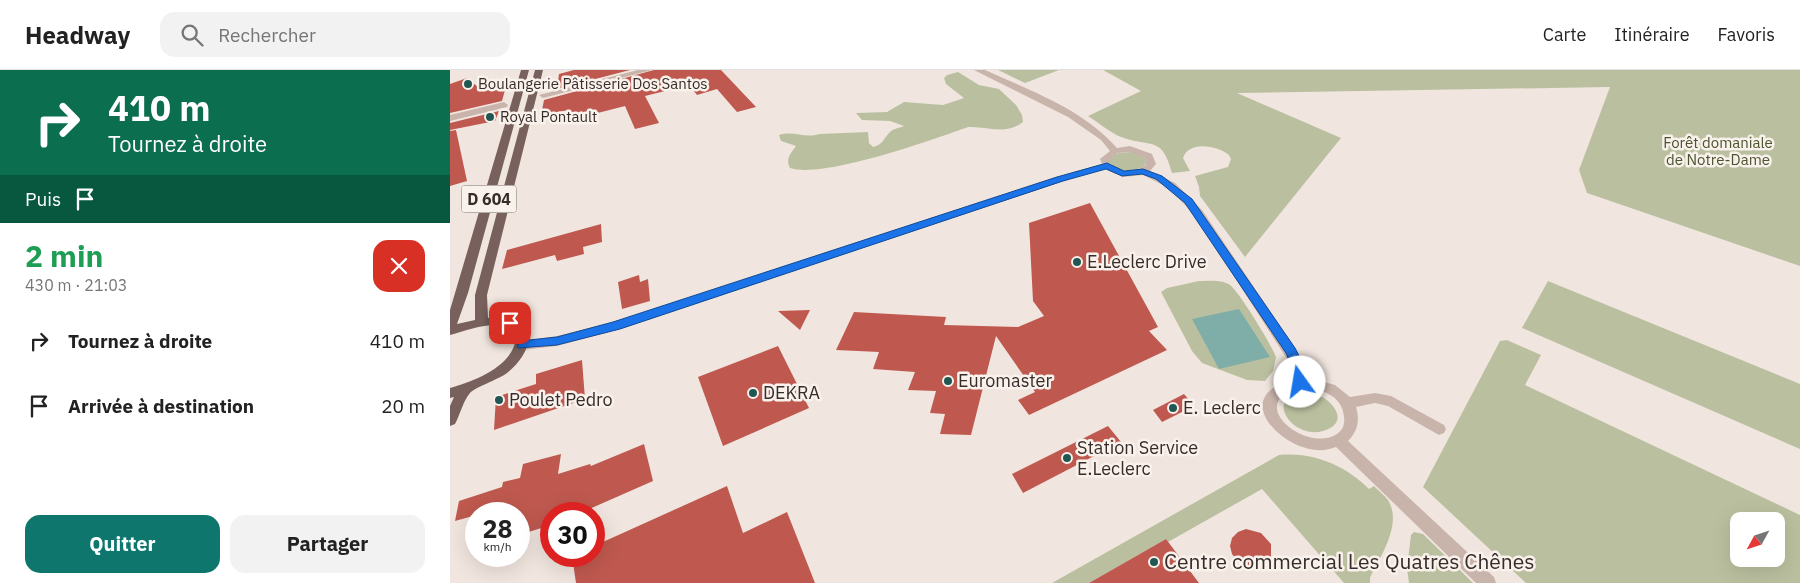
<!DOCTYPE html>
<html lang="fr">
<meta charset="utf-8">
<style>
body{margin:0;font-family:"IBM Plex Sans",sans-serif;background:#f2f2f2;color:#222;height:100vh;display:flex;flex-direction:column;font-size:19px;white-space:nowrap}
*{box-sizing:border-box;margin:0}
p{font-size:16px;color:#767676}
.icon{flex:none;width:28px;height:28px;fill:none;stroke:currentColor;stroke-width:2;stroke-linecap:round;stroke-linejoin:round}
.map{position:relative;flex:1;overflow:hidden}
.sheet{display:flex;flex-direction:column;background:#fff;width:450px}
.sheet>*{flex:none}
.banner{background:#0b6e4f;color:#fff;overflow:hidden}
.needle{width:32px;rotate:230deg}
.buttons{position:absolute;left:1280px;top:442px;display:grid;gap:10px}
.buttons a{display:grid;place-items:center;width:55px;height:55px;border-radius:10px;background:#fff;box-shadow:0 5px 20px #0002;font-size:25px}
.speed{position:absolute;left:15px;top:432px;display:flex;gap:10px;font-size:25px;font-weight:700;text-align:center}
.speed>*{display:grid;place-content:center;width:65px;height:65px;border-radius:50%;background:#fff;box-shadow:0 5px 20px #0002;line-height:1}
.speed small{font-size:12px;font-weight:400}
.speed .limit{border:8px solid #d22;background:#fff;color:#111}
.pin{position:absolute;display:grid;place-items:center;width:42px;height:42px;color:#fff;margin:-21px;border-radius:10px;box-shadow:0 2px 8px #0006}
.me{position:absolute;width:55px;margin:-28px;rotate:347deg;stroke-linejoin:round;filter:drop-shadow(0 0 4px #0008)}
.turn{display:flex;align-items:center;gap:18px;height:105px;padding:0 25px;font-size:22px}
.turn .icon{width:65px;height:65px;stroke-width:2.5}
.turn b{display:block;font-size:35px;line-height:42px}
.then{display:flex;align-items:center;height:48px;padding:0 25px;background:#0003;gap:10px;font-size:19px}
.round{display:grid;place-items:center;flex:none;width:52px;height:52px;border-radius:15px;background:#f2f2f2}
.summary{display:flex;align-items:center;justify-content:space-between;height:85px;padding:0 25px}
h1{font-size:30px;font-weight:700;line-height:38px;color:#1e9e55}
.button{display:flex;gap:10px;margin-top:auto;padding:10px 25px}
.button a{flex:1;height:58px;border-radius:15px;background:#0f766e;color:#fff;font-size:20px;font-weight:700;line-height:58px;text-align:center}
.button a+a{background:#f2f2f2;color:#222}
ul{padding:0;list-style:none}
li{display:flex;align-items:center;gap:15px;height:65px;padding:0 25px}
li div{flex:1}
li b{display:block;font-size:19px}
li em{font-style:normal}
header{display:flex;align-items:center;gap:30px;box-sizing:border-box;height:70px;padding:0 25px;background:#fff;border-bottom:1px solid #e0e0e0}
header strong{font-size:24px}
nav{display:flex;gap:28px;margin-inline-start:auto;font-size:18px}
.search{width:350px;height:45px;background:#f2f2f2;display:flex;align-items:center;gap:12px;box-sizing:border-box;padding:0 18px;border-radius:15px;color:#767676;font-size:19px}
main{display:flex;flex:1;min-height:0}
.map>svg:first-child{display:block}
.green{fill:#bac09f;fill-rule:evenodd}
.water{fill:#7fada8}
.building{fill:#bf594f}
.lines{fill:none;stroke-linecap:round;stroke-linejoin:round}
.street{fill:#c9b4ab;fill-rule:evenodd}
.primary{fill:#78615c;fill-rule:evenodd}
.route{fill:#1a73e8;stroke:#114b97}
.poi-dot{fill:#215752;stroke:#f9f1eb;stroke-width:2}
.labels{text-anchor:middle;stroke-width:5;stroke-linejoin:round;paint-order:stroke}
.far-poi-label{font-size:15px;fill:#372c2a;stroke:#f9f1eb;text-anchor:start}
.far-park-label{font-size:15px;fill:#4c542f;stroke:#f9f1eb}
.shield{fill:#f9f1eb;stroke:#716764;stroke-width:1}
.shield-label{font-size:16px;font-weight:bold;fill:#372c2a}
.poi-label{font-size:18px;fill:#372c2a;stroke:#f9f1eb;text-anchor:start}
.near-poi-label{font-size:21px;fill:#372c2a;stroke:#f9f1eb;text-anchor:start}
</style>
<header>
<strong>Headway</strong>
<div class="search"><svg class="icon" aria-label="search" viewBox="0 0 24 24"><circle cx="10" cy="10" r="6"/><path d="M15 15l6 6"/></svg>Rechercher</div>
<nav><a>Carte</a><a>Itinéraire</a><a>Favoris</a></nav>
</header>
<main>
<section class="sheet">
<div class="banner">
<div class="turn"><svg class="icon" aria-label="right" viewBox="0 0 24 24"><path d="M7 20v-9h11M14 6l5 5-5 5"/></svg><div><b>410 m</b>Tournez à droite</div></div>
<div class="then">Puis<svg class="icon" aria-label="arrive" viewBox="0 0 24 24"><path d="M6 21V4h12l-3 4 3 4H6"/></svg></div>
</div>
<div class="summary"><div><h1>2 min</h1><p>430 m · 21:03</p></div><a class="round" style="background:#d93025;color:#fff"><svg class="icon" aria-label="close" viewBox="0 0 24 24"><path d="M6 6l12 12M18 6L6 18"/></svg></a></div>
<ul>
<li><svg class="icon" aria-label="right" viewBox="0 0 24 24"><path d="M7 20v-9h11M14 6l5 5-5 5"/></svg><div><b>Tournez à droite</b></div><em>410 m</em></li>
<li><svg class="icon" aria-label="arrive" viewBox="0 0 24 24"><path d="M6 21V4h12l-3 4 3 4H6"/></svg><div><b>Arrivée à destination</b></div><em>20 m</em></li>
</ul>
<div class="button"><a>Quitter</a><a>Partager</a></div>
</section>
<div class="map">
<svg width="1350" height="513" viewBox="0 0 1350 513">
<rect width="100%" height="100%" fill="#f1e6df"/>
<!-- green -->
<g class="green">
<polygon points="548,0 609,0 575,13"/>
<path d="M653,0H1350V196L1137,123L1129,100L1160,17L787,23L891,68L795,187L750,126L749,117L745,106L778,97L781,89L779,85C768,76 739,70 733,88L740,101L722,103C712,65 701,78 671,67C659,62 649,53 638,46L691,21Z"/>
<path d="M508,2L529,15L549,19L566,35L572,45L573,52C555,66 539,56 518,57C482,70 373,109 340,98C335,89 341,83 346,76L331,71L329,65C343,60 355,69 369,64L418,62L419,73L423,77C432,75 433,70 439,63C442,59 449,58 454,56L440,51L412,50L406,43L437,42L454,32L493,35L514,28L496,14L494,8L497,5Z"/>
<path d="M682,82L695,88L696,93L693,97C682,102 669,103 660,93V88L669,83Z"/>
<path d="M749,211C757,211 772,209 780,215C790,223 821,274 826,287L823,301L815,311L797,310L752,293L742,281L711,222L717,218Z"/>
<polygon points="1098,211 1350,314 1350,379 1072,258"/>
<path d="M1057,270L1091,285L1075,315L1350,445V513H1076L973,417L1050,271ZM1289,451H1326V489H1289Z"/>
<path d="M855,321C878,323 905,352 873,361C842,370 812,326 855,321Z"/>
<path d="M829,385C863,382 895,395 919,419L924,416C928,420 934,425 938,430C953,454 930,487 920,508V513H894L812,419L718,472L716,469L639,513H602Z"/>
<polygon points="964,462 973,464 1023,513 959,513 957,498 961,465"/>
</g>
<!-- water -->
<polygon class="water" points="789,239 820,287 769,299 742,249"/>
<!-- building -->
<g class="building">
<polygon points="124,0 180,0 107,19 109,4"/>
<polygon points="204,0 271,0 306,37 287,42 267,19 247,25 239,15 195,26 209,53 185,59 175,36 136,46 135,43 123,46 119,40 91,45 94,30"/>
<polygon points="17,8 28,17 58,9 52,31 0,43 0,14"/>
<polygon points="49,41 45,51 0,60 0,53"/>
<polygon points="6,60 17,111 0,116 0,61"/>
<polygon points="640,133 708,257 699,261 717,280 579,345 568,330 585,322 546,266 521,365 490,364 495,344 480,343 486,321 458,320 465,302 423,299 429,282 386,280 404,242 496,247 494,255 568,257 594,246 583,231 579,153"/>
<polygon points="151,154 152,172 133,177 134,184 107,191 105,185 52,199 57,180"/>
<polygon points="189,205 190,212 198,209 200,231 172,239 168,212"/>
<polygon points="360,240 350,260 328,241"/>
<polygon points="328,276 359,338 273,376 248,307"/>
<polygon points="132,290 135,329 44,360 46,327 86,314 86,304"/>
<polygon points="734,324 744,336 712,352 703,340"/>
<polygon points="658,356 671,372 573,423 562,404"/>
<polygon points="194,374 203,411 128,444 101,444 101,455 69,465 69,444 53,444 55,437 5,451 9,431 52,417 53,412 70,408 73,394 111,384 108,404 140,394 141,396"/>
<polygon points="277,416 293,463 337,442 365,513 126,513 122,486 144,486 144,476"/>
<polygon points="796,459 811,463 821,474 821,487 814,495 796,496 788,492 782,484 780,476 782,468 788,462"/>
<polygon points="716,469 749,513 639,513"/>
</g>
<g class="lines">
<!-- street -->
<g class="street">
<polygon points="188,0 202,0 93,28 89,25"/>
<path d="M524,0H535C581,21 633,39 667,78L680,76L702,84L706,94L700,101L725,113L752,140L845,278L853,292L856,307L885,315L900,327L925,323L941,326L994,355L996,359L994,363L989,365L938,336L925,333L906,337C910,350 908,361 898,371L1044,507L1046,513H1026L886,377C880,379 873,381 867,380C835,379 788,336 828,315C832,312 838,311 843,309L839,292L744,144L717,117L693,105L673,107L655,99L614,111L170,259L107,276L72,280L67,278L66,275L67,272L107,266L164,252L606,107L652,94L650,89L660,81L651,70L618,47ZM679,82L695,88L696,94C686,104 672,103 661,95L660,90L668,83ZM851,317C869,318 893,325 894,347C895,354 893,360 887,364C861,382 805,343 836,323C840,320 846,319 851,317Z"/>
<polygon points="54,32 58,35 57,37 0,51 0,45"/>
</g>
<!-- primary -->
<path class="primary" d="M71,0H79L18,223L7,254L25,250V225L85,0H93L37,225L38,248C45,247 53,246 60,248C94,257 75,289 57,303C49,309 24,318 20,323C13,331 10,345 5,354L0,356V336L4,327L0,328V318C24,311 65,296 66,266C66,260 63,257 57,256C38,252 18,260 0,265V240Z"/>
</g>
<!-- route -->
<path class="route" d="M657,93L674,101L693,99L712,106L742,129L845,278C850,288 859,303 854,315H845L840,292L836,283L735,133L706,109L692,104L672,106L656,99L613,111L170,259L107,275L68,278V266L65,260L55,253L60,249C70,252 80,259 79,270L107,267L163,252L607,107Z"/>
<!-- markers -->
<g class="poi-dot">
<circle cx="18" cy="14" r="5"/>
<circle cx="40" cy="47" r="5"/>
<circle cx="627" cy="192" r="5"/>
<circle cx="498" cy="311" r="5"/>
<circle cx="303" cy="323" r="5"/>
<circle cx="49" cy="330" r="5"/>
<circle cx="723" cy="338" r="5"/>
<circle cx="617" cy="388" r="5"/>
<circle cx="704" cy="492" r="5"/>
</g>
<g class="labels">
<!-- far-poi labels -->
<g class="far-poi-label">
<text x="28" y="19">Boulangerie Pâtisserie Dos Santos</text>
<text x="50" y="52">Royal Pontault</text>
</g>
<!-- far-park labels -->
<g class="far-park-label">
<text x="1268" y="78">Forêt domaniale<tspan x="1268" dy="17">de Notre-Dame</tspan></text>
</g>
<!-- shield labels -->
<rect class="shield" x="11.5" y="115.5" width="55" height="27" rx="4"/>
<g class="shield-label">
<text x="39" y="135">D 604</text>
</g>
<!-- poi labels -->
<g class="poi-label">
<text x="637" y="198">E.Leclerc Drive</text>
<text x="508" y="317">Euromaster</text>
<text x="313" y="329">DEKRA</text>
<text x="59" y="336">Poulet Pedro</text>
<text x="733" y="344">E. Leclerc</text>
<text x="627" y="384">Station Service<tspan x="627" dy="21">E.Leclerc</tspan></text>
</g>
<!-- near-poi labels -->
<g class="near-poi-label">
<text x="714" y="499">Centre commercial Les Quatres Chênes</text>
</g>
</g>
</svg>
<div class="buttons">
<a><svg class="needle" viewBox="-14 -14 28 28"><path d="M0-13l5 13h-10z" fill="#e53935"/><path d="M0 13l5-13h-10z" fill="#767676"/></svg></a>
</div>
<div class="speed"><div>28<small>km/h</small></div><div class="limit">30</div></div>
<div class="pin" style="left:60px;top:253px;background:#d93025"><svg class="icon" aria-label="arrive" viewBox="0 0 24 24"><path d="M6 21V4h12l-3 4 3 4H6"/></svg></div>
<svg class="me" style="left:850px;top:312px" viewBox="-20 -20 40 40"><circle r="19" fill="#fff"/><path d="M0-13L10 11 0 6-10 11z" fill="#1a73e8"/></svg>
</div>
</main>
